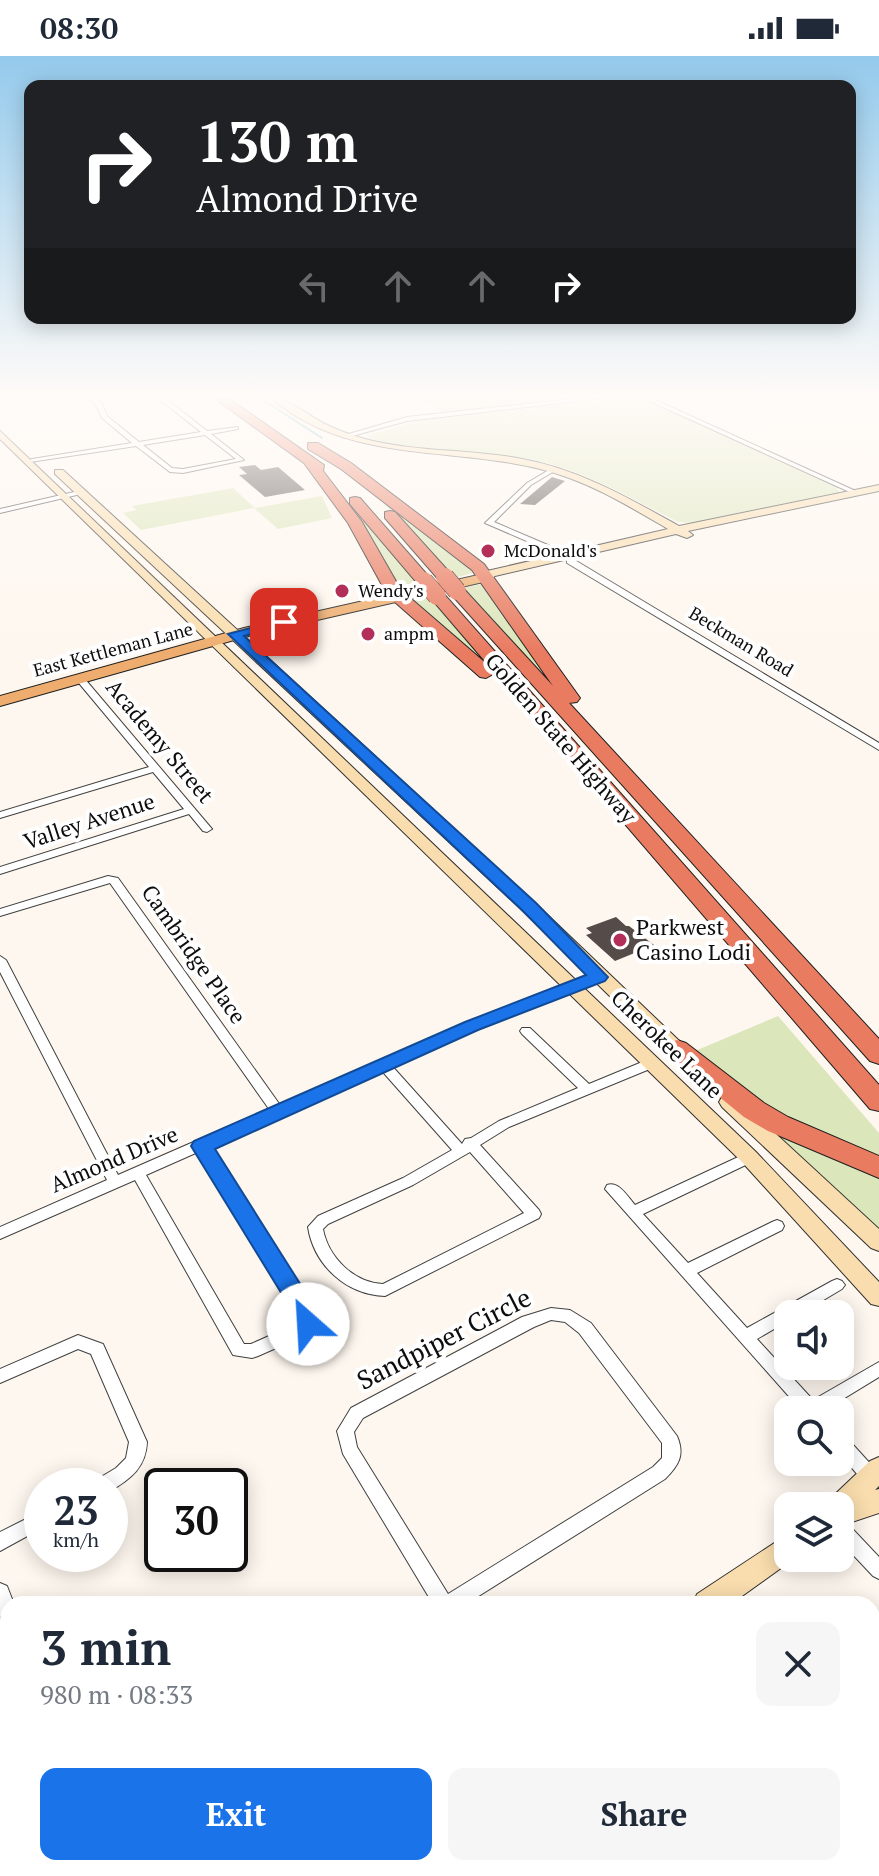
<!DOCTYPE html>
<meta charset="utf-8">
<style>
body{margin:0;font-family:"PT Serif",serif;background:#f6f6f7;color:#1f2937;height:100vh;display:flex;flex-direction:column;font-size:30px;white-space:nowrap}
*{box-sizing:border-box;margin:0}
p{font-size:26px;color:#747a83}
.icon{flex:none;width:44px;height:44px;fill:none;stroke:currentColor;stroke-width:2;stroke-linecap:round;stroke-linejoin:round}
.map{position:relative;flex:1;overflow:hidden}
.drawer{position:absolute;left:0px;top:1540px;width:880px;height:280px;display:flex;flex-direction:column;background:#fff;border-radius:24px 24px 0 0;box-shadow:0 4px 20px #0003}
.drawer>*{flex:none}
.top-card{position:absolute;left:24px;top:24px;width:832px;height:244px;border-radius:16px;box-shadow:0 4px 20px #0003;background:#202124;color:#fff;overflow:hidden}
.tools{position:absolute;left:774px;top:1244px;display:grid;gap:16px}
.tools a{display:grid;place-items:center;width:80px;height:80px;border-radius:16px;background:#fff;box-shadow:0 4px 20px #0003;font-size:40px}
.speed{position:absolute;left:24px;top:1412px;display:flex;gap:16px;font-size:40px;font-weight:700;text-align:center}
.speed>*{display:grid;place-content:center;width:104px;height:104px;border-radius:50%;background:#fff;box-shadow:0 4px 20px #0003;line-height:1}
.speed small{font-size:20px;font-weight:400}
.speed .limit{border:4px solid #111;border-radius:12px;background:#fff;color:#111}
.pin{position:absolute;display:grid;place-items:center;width:68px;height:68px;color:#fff;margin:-34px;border-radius:16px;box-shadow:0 4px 12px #0006}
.me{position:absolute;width:88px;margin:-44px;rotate:334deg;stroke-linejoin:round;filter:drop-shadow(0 0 6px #0008)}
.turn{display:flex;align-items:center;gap:28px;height:168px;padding:0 40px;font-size:36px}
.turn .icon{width:104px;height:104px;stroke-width:2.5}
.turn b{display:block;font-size:56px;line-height:68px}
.lanes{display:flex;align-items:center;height:76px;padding:0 40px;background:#0003;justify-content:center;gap:40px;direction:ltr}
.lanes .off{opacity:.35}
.round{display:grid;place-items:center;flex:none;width:84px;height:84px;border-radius:16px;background:#f6f6f7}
.summary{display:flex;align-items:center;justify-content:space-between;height:136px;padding:0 40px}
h1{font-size:48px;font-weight:700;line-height:60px}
.primary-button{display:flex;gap:16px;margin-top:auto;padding:16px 40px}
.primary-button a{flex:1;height:92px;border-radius:16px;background:#1a73e8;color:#fff;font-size:32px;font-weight:700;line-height:92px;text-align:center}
.primary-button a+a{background:#f6f6f7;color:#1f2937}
.status{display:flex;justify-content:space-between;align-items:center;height:56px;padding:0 40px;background:#fff;direction:ltr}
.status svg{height:22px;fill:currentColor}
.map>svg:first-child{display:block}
.green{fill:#dce6bb}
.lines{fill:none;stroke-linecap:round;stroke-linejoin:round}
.stream{stroke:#43b2c3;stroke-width:2}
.building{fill:#554c4a}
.street-casing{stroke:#404040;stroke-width:2}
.secondary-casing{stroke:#2f2f2f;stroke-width:2}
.primary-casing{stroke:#1e1e1e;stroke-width:2}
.highway-casing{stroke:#1e1e1e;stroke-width:2}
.street{fill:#fff;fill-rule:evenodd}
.secondary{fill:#f9ddae;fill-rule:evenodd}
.primary{fill:#eead6e;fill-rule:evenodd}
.highway{fill:#e97b61;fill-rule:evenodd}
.highway-bridge-casing{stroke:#1e1e1e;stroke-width:19;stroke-linecap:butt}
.highway-bridge{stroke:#e97b61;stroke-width:18}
.route{fill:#1a73e8;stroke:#114b97;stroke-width:2}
.poi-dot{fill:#b32f59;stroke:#fff;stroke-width:3}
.labels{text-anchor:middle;stroke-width:8;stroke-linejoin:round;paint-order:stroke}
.far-poi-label{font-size:18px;fill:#0d0d0d;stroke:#fff;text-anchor:start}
.far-street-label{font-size:18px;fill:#0d0d0d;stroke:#fff}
.street-label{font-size:22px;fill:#0d0d0d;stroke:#fff}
.poi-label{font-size:22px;fill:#0d0d0d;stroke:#fff;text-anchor:start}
.near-street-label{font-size:26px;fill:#0d0d0d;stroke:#fff}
</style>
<div class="status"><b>08:30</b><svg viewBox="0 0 49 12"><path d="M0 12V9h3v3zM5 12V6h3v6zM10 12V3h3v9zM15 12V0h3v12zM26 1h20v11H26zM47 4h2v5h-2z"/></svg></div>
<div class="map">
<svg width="879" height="1820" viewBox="0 0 879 1820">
<rect width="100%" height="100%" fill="#fef7ef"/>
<!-- green -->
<g class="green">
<polygon points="418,342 580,342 443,357"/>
<path d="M624,342L646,345L837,431L839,436L694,467L678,466C628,441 580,411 524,402C481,396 402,397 365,380L418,365Z"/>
<polygon points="233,432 255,452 322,440 332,462 278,473 254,452 141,474 123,457 136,454 132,450"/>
<polygon points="371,434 457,500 464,509 471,511 472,517 455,522"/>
<polygon points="349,454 354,454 421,529 399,533"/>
<polygon points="482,528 497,545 495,549 501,558 553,625 549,625 463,532"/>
<polygon points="428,539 433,544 496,618 491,620 411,543"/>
<polygon points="778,960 879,1077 879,1104 775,1058 695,995"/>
<polygon points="774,1074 879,1122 879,1177 770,1076"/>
</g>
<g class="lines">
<!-- stream -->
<polyline class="stream" points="260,342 322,382"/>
</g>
<!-- building -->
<g class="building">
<polygon points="255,409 261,414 278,411 305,434 265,441 239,419 247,418 239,411"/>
<polygon points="552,421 565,425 535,449 520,448"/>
<polygon points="616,861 626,870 629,870 654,889 615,905 586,879 592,877 586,872"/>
</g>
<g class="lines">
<defs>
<g id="street">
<path d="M89,342H96L103,350L107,360L139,386L201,376L158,342H165L207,375L238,371V373L211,378L244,404L183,417L170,416L136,390L30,406V404L32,403L132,387L102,362L97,351ZM205,379L236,403L183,413L172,412L143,389Z"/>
<polygon points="582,342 603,342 407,365 345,382 342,380 407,361"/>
<polygon points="643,342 651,342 860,437 854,438"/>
<polygon points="554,411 557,413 556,414 531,429 494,466 569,498 569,502 566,502 485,467 527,427"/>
<polygon points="83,434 86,436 85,437 0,457 0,453"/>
<polygon points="567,503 573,503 879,687 879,694 567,507"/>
<polygon points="81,621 84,622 212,773 207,776 203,775 189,758 0,818 0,811 184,753 153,716 0,762 0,756 149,711 78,626 78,622"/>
<path d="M108,820L118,822L280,1049L467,967L599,917L603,918L605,921L603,924L475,973L392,1010L462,1088L465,1083L471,1082L499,1065L578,1032L522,978L520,975L522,972H530L589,1028L647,1004H657L659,1007L657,1010L509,1071L480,1089L539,1154L541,1158L539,1162L385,1240C346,1239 314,1209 308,1171L318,1160L403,1122L452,1094L382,1015L210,1091L316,1260V1268L308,1278L258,1300L252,1302L233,1299L135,1124L0,1183V1171L107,1124L0,916V900L6,904L118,1119L269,1053L110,827L0,860V853ZM198,1096L300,1261V1265L296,1268L251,1288H244L146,1119ZM470,1096L524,1157L383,1228C354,1227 328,1201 323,1173L328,1168L413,1129Z"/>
<path d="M749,1096L754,1097L756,1101L754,1105L643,1158L688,1207L772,1166L777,1164L782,1166L784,1170L782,1174L697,1217L747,1272L832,1225L837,1223L842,1225L845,1229L842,1233L800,1258H788V1265L757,1283L813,1344L879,1306V1321L825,1354H801L605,1133L607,1129C619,1125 628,1141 635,1149Z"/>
<path d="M551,1252L570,1254L591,1267L677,1380C685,1399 679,1409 665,1423L466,1548H433L343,1398L337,1375L351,1352L522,1261ZM551,1264L565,1266L579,1277L662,1387V1402L653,1411L448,1538L357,1391L354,1376L363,1362L534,1271Z"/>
<path d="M78,1279L103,1288L147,1386C146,1411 131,1423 110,1435V1430H93L96,1424L116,1412L126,1402L129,1386L91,1298L78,1293L0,1327V1313Z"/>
<polygon points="840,1378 846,1381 875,1413 878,1419 875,1425 869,1427 863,1425 840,1398"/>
<polygon points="42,1455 42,1472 0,1495 0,1476"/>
<polygon points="840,1464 846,1466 879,1501 879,1523 873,1520 840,1485"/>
<polygon points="0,1527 7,1530 14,1548 8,1548 8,1565 1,1563 0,1559"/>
<polygon points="879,1613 879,1636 872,1639 872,1616"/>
<polygon points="8,1679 8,1700 0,1703 0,1682"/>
<polygon points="108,1812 139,1812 135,1820 104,1820"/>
<polygon points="621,1812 649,1812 645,1820 617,1820"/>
</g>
<g id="secondary">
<path d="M271,342C290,342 307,359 325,368C337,374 351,379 365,383C414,396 466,393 517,402C577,412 627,441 679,470L879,429V435L688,475L693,479L687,482L676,478L495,520L487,525L481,521L487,515L668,473C627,449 586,424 540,413C448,390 348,408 271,342Z"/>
<polygon points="0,375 756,1096 879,1226 879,1250 871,1248 742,1106 0,383"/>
<polygon points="55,414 63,414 535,847 692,997 695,1002 692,1007 678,1007 523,855 55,418"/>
<polygon points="729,1039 736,1041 879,1173 879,1195 871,1192 722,1051 719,1046 722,1041"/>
<polygon points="879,1401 879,1430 875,1434 879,1433 879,1457 840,1470 840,1450 827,1450 831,1442 870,1405"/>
<polygon points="788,1478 788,1502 795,1502 731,1548 693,1548 697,1538"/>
<polygon points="305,1812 346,1812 343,1820 302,1820"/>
</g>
<polygon id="primary" points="487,517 494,521 492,524 252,579 0,650 0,640 244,572"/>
<g id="highway">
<polygon points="214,342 228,342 324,409 323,415 362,466 401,534 489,610 429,540 431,537 443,537 879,1029 879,1055 870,1053 495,617 486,622 480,621 388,540 348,467 304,407"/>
<polygon points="308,387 318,387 351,407 484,508 580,642 577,646 569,647 879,983 879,1008 870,1005 451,538 451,532 463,532 553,630 472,514 341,413 308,393"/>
<polygon points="355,441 360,442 430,522 430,528 418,528 350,448 350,442"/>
<polygon points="390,455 395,456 451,518 451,524 439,524 385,462 385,456"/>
<polygon points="677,984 686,987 764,1047 788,1061 879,1100 879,1122 768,1075 744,1061 668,999 664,993 668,987"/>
</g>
</defs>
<!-- street casing -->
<use href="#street" class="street-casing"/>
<!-- secondary casing -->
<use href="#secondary" class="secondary-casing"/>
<!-- primary casing -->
<use href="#primary" class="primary-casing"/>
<!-- highway casing -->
<use href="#highway" class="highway-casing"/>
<!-- street -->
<use href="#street" class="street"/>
<!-- secondary -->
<use href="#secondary" class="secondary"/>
<!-- primary -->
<use href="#primary" class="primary"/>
<!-- highway -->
<use href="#highway" class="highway"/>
<defs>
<g id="highway-bridge">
<polyline points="445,521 457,535"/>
<polyline points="424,525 437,540"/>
</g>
</defs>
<!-- highway-bridge casing -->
<use href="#highway-bridge" class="highway-bridge-casing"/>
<!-- highway-bridge -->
<use href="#highway-bridge" class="highway-bridge"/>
</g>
<!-- sky -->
<linearGradient id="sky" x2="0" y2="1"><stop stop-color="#94caec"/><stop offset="0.57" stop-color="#fffbf8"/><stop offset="1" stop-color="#fffbf8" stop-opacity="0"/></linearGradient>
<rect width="879" height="597" fill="url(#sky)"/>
<!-- route -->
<polygon class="route" points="284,563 288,564 288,569 244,580 536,847 608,921 605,925 478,974 215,1093 316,1253 320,1268 317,1275 308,1278 300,1275 296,1261 191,1090 194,1085 465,966 586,919 523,855 228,578"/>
<!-- markers -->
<g class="poi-dot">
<circle cx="488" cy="495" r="8"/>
<circle cx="342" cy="535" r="8"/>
<circle cx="368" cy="578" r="8"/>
<circle cx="620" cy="884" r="8"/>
</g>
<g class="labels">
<!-- far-poi labels -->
<g class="far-poi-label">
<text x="504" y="501">McDonald's</text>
<text x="358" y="541">Wendy's</text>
<text x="384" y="584">ampm</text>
</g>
<!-- far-street labels -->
<g class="far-street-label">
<text transform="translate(741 586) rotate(31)" y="6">Beckman Road</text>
<text transform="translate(113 594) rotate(-15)" y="6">East Kettleman Lane</text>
</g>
<!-- street labels -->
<g class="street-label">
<text transform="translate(561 682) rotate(49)" y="8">Golden State Highway</text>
<text transform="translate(160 685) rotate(50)" y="8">Academy Street</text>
<text transform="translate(89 765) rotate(-18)" y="8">Valley Avenue</text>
<text transform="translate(194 898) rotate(55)" y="8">Cambridge Place</text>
<text transform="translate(667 988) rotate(44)" y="8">Cherokee Lane</text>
<text transform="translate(114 1103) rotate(-23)" y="8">Almond Drive</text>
</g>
<!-- poi labels -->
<g class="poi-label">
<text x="636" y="879">Parkwest<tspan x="636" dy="25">Casino Lodi</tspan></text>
</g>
<!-- near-street labels -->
<g class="near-street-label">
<text transform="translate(444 1283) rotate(-27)" y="9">Sandpiper Circle</text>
</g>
</g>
</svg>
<div class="tools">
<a><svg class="icon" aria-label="sound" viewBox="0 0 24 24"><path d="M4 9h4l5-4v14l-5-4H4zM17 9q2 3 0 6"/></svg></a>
<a><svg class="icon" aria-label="search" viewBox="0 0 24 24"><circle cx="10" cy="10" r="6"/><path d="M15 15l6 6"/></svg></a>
<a><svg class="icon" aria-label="layers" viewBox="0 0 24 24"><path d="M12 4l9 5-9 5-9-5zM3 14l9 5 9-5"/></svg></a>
</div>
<div class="speed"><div>23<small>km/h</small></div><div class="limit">30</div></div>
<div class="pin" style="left:284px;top:566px;background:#d93025"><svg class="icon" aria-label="arrive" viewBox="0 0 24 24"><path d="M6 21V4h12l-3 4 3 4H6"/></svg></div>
<svg class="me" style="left:308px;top:1268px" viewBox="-20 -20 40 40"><circle r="19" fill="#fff"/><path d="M0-13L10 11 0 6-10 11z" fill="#1a73e8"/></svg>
<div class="top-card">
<div class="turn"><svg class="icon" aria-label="right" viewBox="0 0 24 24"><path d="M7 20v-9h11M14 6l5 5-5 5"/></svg><div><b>130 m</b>Almond Drive</div></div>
<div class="lanes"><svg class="icon off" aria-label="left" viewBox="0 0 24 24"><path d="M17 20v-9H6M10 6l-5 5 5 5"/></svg><svg class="icon off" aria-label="ahead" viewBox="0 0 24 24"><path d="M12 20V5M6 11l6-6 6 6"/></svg><svg class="icon off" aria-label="ahead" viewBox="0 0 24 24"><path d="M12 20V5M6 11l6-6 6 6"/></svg><svg class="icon" aria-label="right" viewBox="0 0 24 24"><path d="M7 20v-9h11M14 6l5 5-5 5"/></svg></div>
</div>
<section class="drawer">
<div class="summary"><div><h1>3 min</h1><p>980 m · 08:33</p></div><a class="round"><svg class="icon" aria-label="close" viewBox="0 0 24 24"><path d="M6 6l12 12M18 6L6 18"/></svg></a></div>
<div class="primary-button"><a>Exit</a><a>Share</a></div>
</section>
</div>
